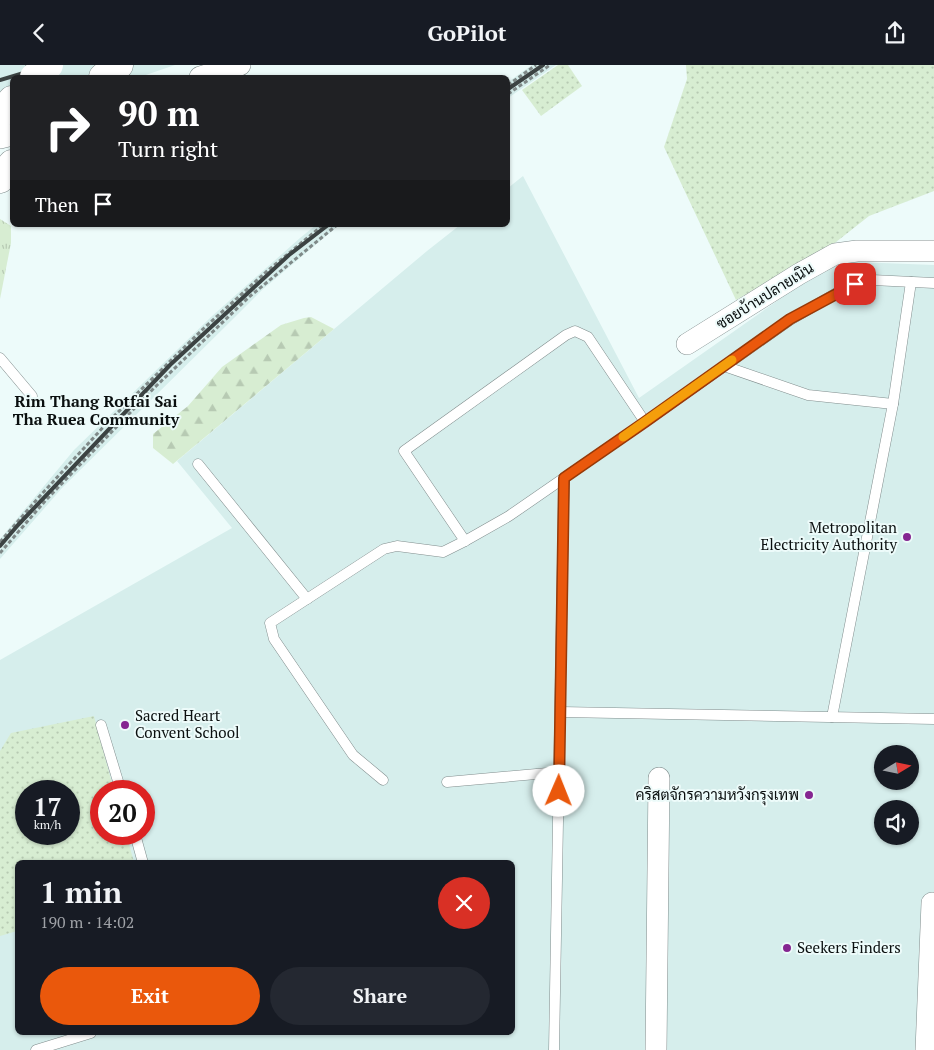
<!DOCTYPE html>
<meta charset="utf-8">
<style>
body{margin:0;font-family:"PT Serif",Sarabun,serif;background:#242831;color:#f1f3f6;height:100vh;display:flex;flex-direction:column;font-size:19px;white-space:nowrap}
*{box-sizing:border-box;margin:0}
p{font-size:16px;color:#9ea1a6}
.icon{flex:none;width:28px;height:28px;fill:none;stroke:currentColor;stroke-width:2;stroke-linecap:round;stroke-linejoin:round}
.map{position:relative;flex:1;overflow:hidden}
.sheet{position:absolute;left:15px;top:795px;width:500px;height:175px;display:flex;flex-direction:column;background:#171b24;border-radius:8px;box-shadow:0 1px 4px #0004}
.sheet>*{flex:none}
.top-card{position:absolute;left:10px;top:10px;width:500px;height:152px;border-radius:8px;box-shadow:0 1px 4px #0004;background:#202124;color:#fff;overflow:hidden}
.needle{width:32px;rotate:80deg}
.tools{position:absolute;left:874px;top:680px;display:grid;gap:10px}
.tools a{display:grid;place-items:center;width:45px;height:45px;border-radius:50%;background:#171b24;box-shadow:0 1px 4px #0004;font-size:25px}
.speed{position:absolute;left:15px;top:715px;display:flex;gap:10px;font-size:25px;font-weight:700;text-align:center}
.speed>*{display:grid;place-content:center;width:65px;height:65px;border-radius:50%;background:#171b24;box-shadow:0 1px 4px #0004;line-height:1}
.speed small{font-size:12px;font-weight:400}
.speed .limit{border:8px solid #d22;background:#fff;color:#111}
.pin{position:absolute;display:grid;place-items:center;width:42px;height:42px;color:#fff;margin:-21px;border-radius:10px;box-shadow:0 2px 8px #0006}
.me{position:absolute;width:55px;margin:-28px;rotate:1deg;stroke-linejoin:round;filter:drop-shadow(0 0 4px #0008)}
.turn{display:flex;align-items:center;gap:18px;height:105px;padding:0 25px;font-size:22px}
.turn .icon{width:65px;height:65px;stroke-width:2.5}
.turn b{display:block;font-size:35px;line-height:42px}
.then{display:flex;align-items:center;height:48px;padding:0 25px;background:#0003;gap:10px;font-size:19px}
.round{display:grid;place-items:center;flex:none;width:52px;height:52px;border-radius:26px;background:#242831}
.summary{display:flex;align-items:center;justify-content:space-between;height:85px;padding:0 25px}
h1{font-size:30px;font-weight:800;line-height:38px}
.button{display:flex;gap:10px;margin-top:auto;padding:10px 25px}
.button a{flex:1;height:58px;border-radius:30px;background:#ea580c;color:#fff;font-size:20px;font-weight:800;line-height:58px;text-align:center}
.button a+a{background:#242831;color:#f1f3f6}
header{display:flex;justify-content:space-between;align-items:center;height:65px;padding:0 25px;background:#171b24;font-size:22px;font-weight:800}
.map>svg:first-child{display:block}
.built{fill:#d6eeec;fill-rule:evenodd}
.grass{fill:url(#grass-tufts)}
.forest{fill:url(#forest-firs)}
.garden{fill:url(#garden-dots);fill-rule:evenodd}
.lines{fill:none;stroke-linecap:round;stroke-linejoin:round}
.service-casing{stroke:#818d8d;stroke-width:11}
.minor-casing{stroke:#818d8d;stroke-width:22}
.motorway-casing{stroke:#818d8d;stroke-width:29}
.path{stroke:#7f8988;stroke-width:3;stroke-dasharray:4 2.5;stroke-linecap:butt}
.service{stroke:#fff;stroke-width:10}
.minor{stroke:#fff;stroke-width:21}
.motorway{stroke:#fff;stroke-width:28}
.rail{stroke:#3c4343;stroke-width:4}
.motorway-bridge-casing{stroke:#818d8d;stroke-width:29;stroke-linecap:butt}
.motorway-bridge{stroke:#fff;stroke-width:28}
.route-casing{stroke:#983908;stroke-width:12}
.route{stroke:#ea580c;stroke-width:9}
.slow{stroke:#f59e0b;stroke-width:9}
.poi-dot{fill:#852691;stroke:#edfbfa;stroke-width:2}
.labels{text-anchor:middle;stroke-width:4;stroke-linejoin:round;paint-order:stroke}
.street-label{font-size:15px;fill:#0a0f0f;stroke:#edfbfa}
.poi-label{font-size:15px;fill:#0a0f0f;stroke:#edfbfa;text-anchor:end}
.neighbourhood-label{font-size:16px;font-weight:bold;fill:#0a0f0f;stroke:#edfbfa}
</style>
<header><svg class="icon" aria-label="back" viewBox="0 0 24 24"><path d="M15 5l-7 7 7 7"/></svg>GoPilot<svg class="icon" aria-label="share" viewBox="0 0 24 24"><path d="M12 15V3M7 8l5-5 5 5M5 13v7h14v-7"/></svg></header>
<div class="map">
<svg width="934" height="985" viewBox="0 0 934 985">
<defs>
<pattern id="grass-tufts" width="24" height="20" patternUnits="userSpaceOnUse" patternTransform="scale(1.25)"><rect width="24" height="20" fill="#d7edd2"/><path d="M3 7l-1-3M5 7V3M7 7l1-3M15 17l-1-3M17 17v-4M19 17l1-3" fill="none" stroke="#b7cab3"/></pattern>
<pattern id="forest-firs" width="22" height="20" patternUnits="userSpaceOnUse" patternTransform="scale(1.25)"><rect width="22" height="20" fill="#d7edd2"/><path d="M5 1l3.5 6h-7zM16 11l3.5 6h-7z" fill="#b7cab3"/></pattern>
<pattern id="garden-dots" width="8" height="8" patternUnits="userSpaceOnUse" patternTransform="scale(1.25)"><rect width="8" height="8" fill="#d7edd2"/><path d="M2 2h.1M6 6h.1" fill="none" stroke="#b7cab3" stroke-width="1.8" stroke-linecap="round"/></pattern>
</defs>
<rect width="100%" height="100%" fill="#edfbfa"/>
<!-- built -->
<g class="built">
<polygon points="0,0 175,0 140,12 12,12 12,57 0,60"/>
<polygon points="532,0 556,0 508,33 508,17"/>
<path d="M523,111L639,333L807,215L829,202L856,197L934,200V985H0V595L232,463L177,396L427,186L460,160H508V123ZM882,689H910V716H882ZM26,726H69V769H26ZM101,726H144V769H101ZM882,744H910V771H882ZM18,798H512V968H18Z"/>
<polygon points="316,160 339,160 262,225 234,253 62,423 0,494 0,474 74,385 211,252 300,173"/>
</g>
<!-- grass -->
<polygon class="grass" points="0,154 11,161 11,178 0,234"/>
<!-- forest -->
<polygon class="forest" points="311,252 334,264 173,399 153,383 153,369 188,341 222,302 281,260 304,253"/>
<!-- garden -->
<g class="garden">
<polygon points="558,0 568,0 582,21 541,51 522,25"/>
<polygon points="686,0 934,0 934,126 869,151 831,181 736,235 664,82 687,14"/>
<path d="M94,651L114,726H101V769H126L134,797L18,798L17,866L0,871V686L11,668ZM26,726H69V769H26Z"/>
</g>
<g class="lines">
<defs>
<g id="service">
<polyline points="0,293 32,331"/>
<polyline points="724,301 808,330 893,339"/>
<polyline points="198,399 307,534"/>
<polyline points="465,476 404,386 566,270 575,266 588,272 645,357"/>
<polyline points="561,647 934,654"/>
<polyline points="832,652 893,339 911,217"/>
<polyline points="101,660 121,726"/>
<polyline points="383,715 353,690 274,574 270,558 384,484 397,481 443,487 465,476 509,451 645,357 790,255 840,226 855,219 872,215 934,218"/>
<polyline points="447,717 559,707"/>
<polyline points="135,769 143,798"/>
<polyline points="36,985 91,968"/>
<polyline points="554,985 564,413"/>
</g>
<g id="minor">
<polyline points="200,12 240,0"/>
<polyline points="0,73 12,70"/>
<polyline points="687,279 799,209 835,189 857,186 934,186"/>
<polyline points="656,985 659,713"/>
<polyline points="926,985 932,838"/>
</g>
<g id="motorway">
<polyline points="103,12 119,0"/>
<polyline points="0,50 12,35"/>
<polyline points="0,114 12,99"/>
</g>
</defs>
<!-- service casing -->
<use href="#service" class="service-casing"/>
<!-- minor casing -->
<use href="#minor" class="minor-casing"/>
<!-- motorway casing -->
<use href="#motorway" class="motorway-casing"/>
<!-- path -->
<g class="path">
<polyline points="508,20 536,0"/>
<polyline points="508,29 550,0"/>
<polyline points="0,477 39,432 108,357 203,264 266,207 323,160"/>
<polyline points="0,488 46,435 154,323 249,232 337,160"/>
</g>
<!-- service -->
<use href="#service" class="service"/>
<!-- minor -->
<use href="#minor" class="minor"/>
<!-- motorway -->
<use href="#motorway" class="motorway"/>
<!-- rail -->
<g class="rail">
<polyline points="0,15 50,0"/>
<polyline points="508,24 543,0"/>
<polyline points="0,481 18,460 170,300 289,190 328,160"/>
</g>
<defs>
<polyline id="motorway-bridge" points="34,12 49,0"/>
</defs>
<!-- motorway-bridge casing -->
<use href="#motorway-bridge" class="motorway-bridge-casing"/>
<!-- motorway-bridge -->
<use href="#motorway-bridge" class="motorway-bridge"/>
</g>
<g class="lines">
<defs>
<polyline id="route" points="559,726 564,413 645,357 790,254 855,219"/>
</defs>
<!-- route casing -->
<use href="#route" class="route-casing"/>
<!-- route -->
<use href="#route" class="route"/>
<!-- slow -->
<polyline class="slow" points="623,372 732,295"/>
</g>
<!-- markers -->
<g class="poi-dot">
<circle cx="907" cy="472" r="5"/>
<circle cx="125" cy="660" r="5"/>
<circle cx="809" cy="730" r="5"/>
<circle cx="787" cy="883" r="5"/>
</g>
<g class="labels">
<!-- street labels -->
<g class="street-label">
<text transform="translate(765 231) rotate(-32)" y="5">ซอยบ้านปลายเนิน</text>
</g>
<!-- poi labels -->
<g class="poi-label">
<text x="897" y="468">Metropolitan<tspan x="897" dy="17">Electricity Authority</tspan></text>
<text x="135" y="656" text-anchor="start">Sacred Heart<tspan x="135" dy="17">Convent School</tspan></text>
<text x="799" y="735">คริสตจักรความหวังกรุงเทพ</text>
<text x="797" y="888" text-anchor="start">Seekers Finders</text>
</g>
<!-- neighbourhood labels -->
<g class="neighbourhood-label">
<text x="96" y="342">Rim Thang Rotfai Sai<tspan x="96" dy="18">Tha Ruea Community</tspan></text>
</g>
</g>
</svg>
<div class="tools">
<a><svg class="needle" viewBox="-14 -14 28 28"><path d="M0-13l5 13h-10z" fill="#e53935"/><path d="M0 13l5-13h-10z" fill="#9ea1a6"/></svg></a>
<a><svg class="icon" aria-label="sound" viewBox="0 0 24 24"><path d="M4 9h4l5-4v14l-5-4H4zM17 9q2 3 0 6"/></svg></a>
</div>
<div class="speed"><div>17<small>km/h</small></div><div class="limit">20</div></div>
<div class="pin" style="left:855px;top:219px;background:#d93025"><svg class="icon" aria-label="arrive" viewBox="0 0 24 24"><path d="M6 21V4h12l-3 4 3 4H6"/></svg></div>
<svg class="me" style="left:559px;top:726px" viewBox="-20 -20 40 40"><circle r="19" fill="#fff"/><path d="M0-13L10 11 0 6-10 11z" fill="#ea580c"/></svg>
<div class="top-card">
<div class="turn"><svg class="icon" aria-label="right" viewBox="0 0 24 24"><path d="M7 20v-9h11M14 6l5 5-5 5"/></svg><div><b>90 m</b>Turn right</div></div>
<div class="then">Then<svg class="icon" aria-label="arrive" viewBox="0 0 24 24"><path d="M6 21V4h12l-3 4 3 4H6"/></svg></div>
</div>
<section class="sheet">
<div class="summary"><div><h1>1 min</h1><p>190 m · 14:02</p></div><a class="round" style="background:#d93025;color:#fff"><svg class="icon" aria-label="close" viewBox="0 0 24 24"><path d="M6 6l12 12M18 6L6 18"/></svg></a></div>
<div class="button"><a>Exit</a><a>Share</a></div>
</section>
</div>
